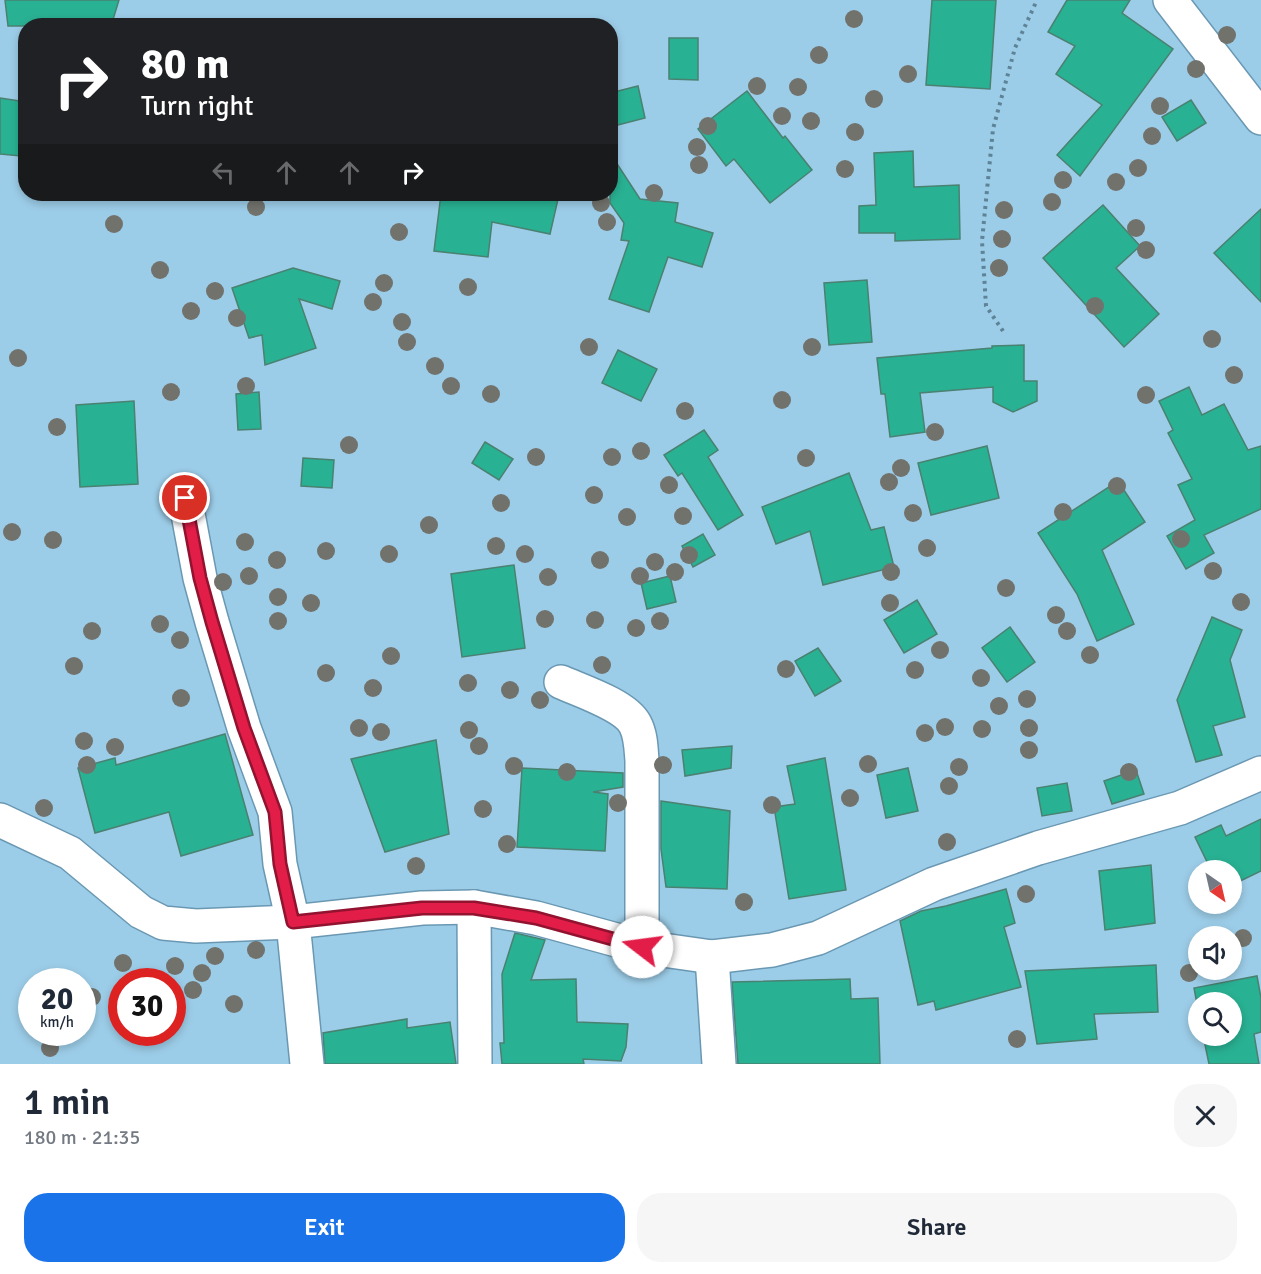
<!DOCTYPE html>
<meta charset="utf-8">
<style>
body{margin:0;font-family:Signika,sans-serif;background:#f6f6f7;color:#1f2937;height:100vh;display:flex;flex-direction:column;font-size:22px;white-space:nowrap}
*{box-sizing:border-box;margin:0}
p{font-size:20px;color:#747a83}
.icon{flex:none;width:33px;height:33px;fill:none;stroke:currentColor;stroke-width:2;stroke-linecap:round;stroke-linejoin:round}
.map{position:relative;height:1064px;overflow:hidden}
.panel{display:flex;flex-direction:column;background:#fff;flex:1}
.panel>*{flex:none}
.hud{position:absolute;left:18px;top:18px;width:600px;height:183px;border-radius:24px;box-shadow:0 3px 9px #0003;background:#202124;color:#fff;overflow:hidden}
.needle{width:39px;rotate:146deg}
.fabs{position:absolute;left:1188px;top:860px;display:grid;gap:12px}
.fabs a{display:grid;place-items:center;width:54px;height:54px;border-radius:50%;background:#fff;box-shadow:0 3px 9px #0003;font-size:30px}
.speed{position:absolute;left:18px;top:968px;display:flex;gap:12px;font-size:30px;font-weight:700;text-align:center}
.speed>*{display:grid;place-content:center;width:78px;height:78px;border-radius:50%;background:#fff;box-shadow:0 3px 9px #0003;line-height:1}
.speed small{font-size:15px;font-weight:400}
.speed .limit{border:9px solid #d22;background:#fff;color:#111}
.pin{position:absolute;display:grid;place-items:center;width:51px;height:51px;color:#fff;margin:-26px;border:3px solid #fff;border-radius:50%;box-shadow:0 2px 6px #0007}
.me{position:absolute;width:66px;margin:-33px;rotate:285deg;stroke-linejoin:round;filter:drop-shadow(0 0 4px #0008)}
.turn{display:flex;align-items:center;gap:21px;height:126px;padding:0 24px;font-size:27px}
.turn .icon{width:78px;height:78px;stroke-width:2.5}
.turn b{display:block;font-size:42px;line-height:51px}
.lanes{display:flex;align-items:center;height:57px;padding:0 24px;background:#0003;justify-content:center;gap:30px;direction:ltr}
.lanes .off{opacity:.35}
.round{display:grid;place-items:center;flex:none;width:63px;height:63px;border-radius:24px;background:#f6f6f7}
.head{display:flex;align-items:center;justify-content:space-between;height:102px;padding:0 24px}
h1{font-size:36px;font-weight:600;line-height:45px}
.action{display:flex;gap:12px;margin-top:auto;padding:12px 24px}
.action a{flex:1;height:69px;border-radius:24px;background:#1a73e8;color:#fff;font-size:24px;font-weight:600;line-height:69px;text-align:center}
.action a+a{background:#f6f6f7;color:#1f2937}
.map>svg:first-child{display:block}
.building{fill:#29b193;stroke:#4a8171;stroke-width:1.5}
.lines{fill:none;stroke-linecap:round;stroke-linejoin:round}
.minor-casing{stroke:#6a98b3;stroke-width:36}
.path{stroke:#5e8296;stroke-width:4;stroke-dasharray:3 4.5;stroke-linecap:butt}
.minor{stroke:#fff;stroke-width:33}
.tree{fill:#72726d}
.route-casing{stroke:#92132f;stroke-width:15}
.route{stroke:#e11d48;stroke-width:10}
</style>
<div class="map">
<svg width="1261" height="1064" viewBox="0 0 1261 1064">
<rect width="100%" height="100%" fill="#9ccde8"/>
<!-- building -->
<g class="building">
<polygon points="5,0 119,0 111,26 8,26"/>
<polygon points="932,0 996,0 990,89 926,85"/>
<polygon points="1067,0 1130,0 1122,13 1173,49 1080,176 1057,155 1102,105 1056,74 1075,46 1048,32"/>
<polygon points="669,38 698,38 698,80 669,79"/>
<polygon points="638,86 645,118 610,127 610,93"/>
<polygon points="747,91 783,138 785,136 812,170 770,203 734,159 726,166 698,129"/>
<polygon points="0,98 26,102 26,124 21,156 0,154"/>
<polygon points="1191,100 1206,123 1177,141 1162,117"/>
<polygon points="913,151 914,187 959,185 960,239 895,241 895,233 859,233 859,206 876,205 874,153"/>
<polygon points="610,153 640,199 678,203 675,222 713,233 702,267 668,257 649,312 609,299 629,241 621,240 624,223 610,203"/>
<polygon points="441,194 469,194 510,197 511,194 532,194 558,199 550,234 492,222 488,257 434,251"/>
<polygon points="1103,205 1140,246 1116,268 1159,314 1124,347 1043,258"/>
<polygon points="1261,209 1261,302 1214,253"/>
<polygon points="293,268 340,281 332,309 299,299 316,348 265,365 262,335 249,338 232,288"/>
<polygon points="867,280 872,342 829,345 824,283"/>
<polygon points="1024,345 1024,381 1037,381 1037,401 1013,412 993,402 993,387 920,393 925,432 890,437 885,394 881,394 877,358 992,348 992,346"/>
<polygon points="618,350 657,369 641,401 602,383"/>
<polygon points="1189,387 1202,415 1224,404 1248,450 1261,446 1261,509 1204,535 1214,553 1186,569 1167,536 1195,520 1178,485 1192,479 1168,433 1173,430 1159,401"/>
<polygon points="259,392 261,429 238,430 236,394"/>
<polygon points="134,401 138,484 80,487 76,405"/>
<polygon points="704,430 718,450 708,457 743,515 718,530 682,473 678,476 664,455"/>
<polygon points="485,442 513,459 499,480 472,463"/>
<polygon points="987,446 999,498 931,515 918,463"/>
<polygon points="303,458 334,460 332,488 301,486"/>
<polygon points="849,473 871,530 884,527 894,567 823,585 810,531 776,544 762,507"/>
<polygon points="1118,481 1145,522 1102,550 1134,624 1097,641 1077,594 1038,533"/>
<polygon points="703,534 715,555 693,567 682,546"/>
<polygon points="514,565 525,648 462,657 451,574"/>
<polygon points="670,576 676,602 647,609 641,583"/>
<polygon points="917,600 937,634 904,653 884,620"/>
<polygon points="1212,617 1242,630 1230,660 1245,717 1213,726 1222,755 1196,762 1177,700"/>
<polygon points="1010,627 1035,662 1007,682 982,648"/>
<polygon points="818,648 841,681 815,696 795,661"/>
<polygon points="225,734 253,835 181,856 169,812 95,833 78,768 115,758 116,765"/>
<polygon points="436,740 449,834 385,852 351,759"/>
<polygon points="732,746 731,768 685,776 682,750"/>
<polygon points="825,758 846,890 789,899 774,807 795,804 787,766"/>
<polygon points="522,768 623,773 623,787 593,792 608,794 605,851 517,847"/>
<polygon points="908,768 918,811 886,818 877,775"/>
<polygon points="1136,770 1144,794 1112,804 1104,781"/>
<polygon points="1067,783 1072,811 1042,816 1037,788"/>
<polygon points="661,801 730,811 727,889 666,887 661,849"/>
<polygon points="1261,819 1261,871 1232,885 1232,870 1211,870 1195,837 1221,825 1226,836"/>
<polygon points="1151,865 1155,923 1105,930 1099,871"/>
<polygon points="1006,889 1015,923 1004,927 1021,987 936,1010 934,1001 918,1005 900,921 921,911 946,906"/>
<polygon points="515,933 545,940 531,980 576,979 577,1022 628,1024 626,1047 621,1061 583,1059 584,1064 502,1064 500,1043 504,1043 502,974"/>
<polygon points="1156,965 1158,1012 1094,1014 1097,1039 1037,1044 1025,971"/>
<polygon points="1257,976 1261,998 1261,1032 1254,1034 1259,1064 1209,1064 1203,1035 1232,1035 1232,1002 1198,1002 1198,1009 1194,988"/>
<polygon points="850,979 851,999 878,998 880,1064 738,1064 732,982"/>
<polygon points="407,1019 407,1028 450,1022 456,1064 325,1064 323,1033"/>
</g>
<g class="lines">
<defs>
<g id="minor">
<polyline points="1170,0 1261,118"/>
<polyline points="185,498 200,578 212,622 244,728 275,812 280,864 293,922 307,1064"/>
<path d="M561,682C581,691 625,705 635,724C641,735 641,748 642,761V947"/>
<polyline points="0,820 70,853 141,912 163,923 196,926 293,922 422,908 474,907 536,918 642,947 712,957 772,950 818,938 934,884 1038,848 1180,808 1261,773"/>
<polyline points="474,907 475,1064"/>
<polyline points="712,957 719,1064"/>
</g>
</defs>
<!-- minor casing -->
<use href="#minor" class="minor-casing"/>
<!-- path -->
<polyline class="path" points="1003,331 986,306 982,241 993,129 1015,48 1037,0"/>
<!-- minor -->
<use href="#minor" class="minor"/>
</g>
<!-- trees -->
<g class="tree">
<circle cx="854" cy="19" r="9"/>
<circle cx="1227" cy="35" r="9"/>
<circle cx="819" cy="55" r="9"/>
<circle cx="1196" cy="69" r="9"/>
<circle cx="908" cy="74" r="9"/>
<circle cx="757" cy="86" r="9"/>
<circle cx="798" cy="87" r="9"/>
<circle cx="874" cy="99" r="9"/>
<circle cx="1160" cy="106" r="9"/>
<circle cx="782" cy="116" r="9"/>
<circle cx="811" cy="121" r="9"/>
<circle cx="708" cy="126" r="9"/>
<circle cx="855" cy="132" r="9"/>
<circle cx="1152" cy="136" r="9"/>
<circle cx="697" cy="147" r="9"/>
<circle cx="699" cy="165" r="9"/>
<circle cx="1138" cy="168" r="9"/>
<circle cx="845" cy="169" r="9"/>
<circle cx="1063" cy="180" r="9"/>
<circle cx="1116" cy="182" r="9"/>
<circle cx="654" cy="193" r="9"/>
<circle cx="1052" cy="202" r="9"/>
<circle cx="601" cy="203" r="9"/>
<circle cx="256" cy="207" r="9"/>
<circle cx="1004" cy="210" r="9"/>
<circle cx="607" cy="222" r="9"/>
<circle cx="114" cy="224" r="9"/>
<circle cx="1136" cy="228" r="9"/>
<circle cx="399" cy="232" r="9"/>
<circle cx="1002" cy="239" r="9"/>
<circle cx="1146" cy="250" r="9"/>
<circle cx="999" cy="268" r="9"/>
<circle cx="160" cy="270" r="9"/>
<circle cx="384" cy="283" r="9"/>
<circle cx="468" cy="287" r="9"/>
<circle cx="215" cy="291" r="9"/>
<circle cx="373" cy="302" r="9"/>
<circle cx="1095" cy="306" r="9"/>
<circle cx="191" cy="311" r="9"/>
<circle cx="237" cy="318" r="9"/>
<circle cx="402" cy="322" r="9"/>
<circle cx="1212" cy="339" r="9"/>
<circle cx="407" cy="342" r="9"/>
<circle cx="589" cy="347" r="9"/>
<circle cx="812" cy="347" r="9"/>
<circle cx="18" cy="358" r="9"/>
<circle cx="435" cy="366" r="9"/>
<circle cx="1234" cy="375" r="9"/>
<circle cx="246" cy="386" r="9"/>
<circle cx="451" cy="386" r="9"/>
<circle cx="171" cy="392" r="9"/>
<circle cx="491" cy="394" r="9"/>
<circle cx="1146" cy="395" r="9"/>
<circle cx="782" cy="400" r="9"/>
<circle cx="685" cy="411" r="9"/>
<circle cx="57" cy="427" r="9"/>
<circle cx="935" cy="432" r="9"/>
<circle cx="349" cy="445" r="9"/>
<circle cx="641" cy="451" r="9"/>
<circle cx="536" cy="457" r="9"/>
<circle cx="612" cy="457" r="9"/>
<circle cx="806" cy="458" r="9"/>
<circle cx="901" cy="468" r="9"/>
<circle cx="889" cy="482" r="9"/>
<circle cx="669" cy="485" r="9"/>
<circle cx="1117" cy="486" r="9"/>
<circle cx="594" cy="495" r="9"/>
<circle cx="501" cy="503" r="9"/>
<circle cx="1063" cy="512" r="9"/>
<circle cx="913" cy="513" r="9"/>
<circle cx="683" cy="516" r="9"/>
<circle cx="627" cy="517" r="9"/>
<circle cx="429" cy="525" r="9"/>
<circle cx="12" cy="532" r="9"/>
<circle cx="1181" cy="539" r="9"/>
<circle cx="53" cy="540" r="9"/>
<circle cx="245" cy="542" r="9"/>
<circle cx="496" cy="546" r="9"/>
<circle cx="927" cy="548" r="9"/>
<circle cx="326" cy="551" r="9"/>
<circle cx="389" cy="554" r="9"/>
<circle cx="525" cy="554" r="9"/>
<circle cx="689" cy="555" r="9"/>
<circle cx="277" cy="560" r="9"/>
<circle cx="600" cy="560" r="9"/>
<circle cx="655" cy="562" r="9"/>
<circle cx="1213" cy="571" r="9"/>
<circle cx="675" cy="572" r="9"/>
<circle cx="891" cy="572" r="9"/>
<circle cx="249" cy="576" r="9"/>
<circle cx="640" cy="576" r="9"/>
<circle cx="548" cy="577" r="9"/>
<circle cx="223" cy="582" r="9"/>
<circle cx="1006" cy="588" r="9"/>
<circle cx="278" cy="597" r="9"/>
<circle cx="1241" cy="602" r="9"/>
<circle cx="311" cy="603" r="9"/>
<circle cx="890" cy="603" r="9"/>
<circle cx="1056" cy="615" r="9"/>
<circle cx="545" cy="619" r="9"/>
<circle cx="595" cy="620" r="9"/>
<circle cx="278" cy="621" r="9"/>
<circle cx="660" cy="621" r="9"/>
<circle cx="160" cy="624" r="9"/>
<circle cx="636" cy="628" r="9"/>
<circle cx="92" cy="631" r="9"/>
<circle cx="1067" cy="631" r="9"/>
<circle cx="180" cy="640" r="9"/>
<circle cx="940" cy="650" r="9"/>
<circle cx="1090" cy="655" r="9"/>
<circle cx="391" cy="656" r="9"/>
<circle cx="602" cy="665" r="9"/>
<circle cx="74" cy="666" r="9"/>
<circle cx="786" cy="669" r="9"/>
<circle cx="915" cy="670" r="9"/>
<circle cx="326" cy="673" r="9"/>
<circle cx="981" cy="678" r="9"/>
<circle cx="468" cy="683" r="9"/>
<circle cx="373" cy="688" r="9"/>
<circle cx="510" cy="690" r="9"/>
<circle cx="181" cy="698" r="9"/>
<circle cx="1027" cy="699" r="9"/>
<circle cx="540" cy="700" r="9"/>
<circle cx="999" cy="706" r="9"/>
<circle cx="945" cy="727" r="9"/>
<circle cx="359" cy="728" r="9"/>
<circle cx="1029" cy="728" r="9"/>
<circle cx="982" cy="729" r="9"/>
<circle cx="469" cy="730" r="9"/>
<circle cx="381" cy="732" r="9"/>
<circle cx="925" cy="733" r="9"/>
<circle cx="84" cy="741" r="9"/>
<circle cx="479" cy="746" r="9"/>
<circle cx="115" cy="747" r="9"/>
<circle cx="1029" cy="750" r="9"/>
<circle cx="868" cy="764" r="9"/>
<circle cx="87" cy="765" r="9"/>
<circle cx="663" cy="765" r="9"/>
<circle cx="514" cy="766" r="9"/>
<circle cx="959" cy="767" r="9"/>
<circle cx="567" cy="772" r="9"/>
<circle cx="1129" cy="772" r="9"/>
<circle cx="949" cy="786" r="9"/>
<circle cx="850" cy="798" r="9"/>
<circle cx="618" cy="803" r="9"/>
<circle cx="772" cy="805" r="9"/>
<circle cx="44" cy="808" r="9"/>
<circle cx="483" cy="809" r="9"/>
<circle cx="947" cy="842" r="9"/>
<circle cx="507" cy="844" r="9"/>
<circle cx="416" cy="866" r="9"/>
<circle cx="1026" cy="894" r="9"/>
<circle cx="744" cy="902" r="9"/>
<circle cx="1243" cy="938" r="9"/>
<circle cx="256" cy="950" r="9"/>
<circle cx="215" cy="956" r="9"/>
<circle cx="123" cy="963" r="9"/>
<circle cx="175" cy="966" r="9"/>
<circle cx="202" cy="973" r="9"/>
<circle cx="1189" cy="973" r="9"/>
<circle cx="193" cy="990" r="9"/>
<circle cx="92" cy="997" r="9"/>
<circle cx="234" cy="1004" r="9"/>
<circle cx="1017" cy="1039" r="9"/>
<circle cx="50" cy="1048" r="9"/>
</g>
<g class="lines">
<defs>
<polyline id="route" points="185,498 200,578 212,622 244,728 275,812 280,864 293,922 422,908 474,908 536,918 642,947"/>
</defs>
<!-- route casing -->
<use href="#route" class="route-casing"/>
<!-- route -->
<use href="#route" class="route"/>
</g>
</svg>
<div class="fabs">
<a><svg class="needle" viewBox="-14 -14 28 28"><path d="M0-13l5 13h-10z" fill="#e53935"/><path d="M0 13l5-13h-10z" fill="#747a83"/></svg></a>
<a><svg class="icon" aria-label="sound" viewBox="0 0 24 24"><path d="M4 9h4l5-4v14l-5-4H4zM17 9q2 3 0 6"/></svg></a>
<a><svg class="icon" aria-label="search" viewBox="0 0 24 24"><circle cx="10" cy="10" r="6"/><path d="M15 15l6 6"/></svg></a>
</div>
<div class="speed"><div>20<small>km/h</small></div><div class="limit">30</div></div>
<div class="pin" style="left:185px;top:498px;background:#d93025"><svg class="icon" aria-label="arrive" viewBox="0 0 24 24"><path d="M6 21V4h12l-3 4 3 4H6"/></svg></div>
<svg class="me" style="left:642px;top:947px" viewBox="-20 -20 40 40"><circle r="19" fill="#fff"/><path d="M0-13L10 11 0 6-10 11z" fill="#e11d48"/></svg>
<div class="hud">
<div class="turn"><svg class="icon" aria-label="right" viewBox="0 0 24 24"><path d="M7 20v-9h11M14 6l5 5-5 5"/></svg><div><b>80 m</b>Turn right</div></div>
<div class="lanes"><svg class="icon off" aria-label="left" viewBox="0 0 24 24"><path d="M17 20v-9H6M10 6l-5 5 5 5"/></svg><svg class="icon off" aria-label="ahead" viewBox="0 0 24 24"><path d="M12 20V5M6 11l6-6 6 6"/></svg><svg class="icon off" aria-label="ahead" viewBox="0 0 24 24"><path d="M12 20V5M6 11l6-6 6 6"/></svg><svg class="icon" aria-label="right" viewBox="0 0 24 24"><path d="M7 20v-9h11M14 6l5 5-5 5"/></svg></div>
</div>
</div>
<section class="panel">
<div class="head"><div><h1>1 min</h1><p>180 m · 21:35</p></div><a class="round"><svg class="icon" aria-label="close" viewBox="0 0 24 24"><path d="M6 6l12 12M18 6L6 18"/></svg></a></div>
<div class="action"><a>Exit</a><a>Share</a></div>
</section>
